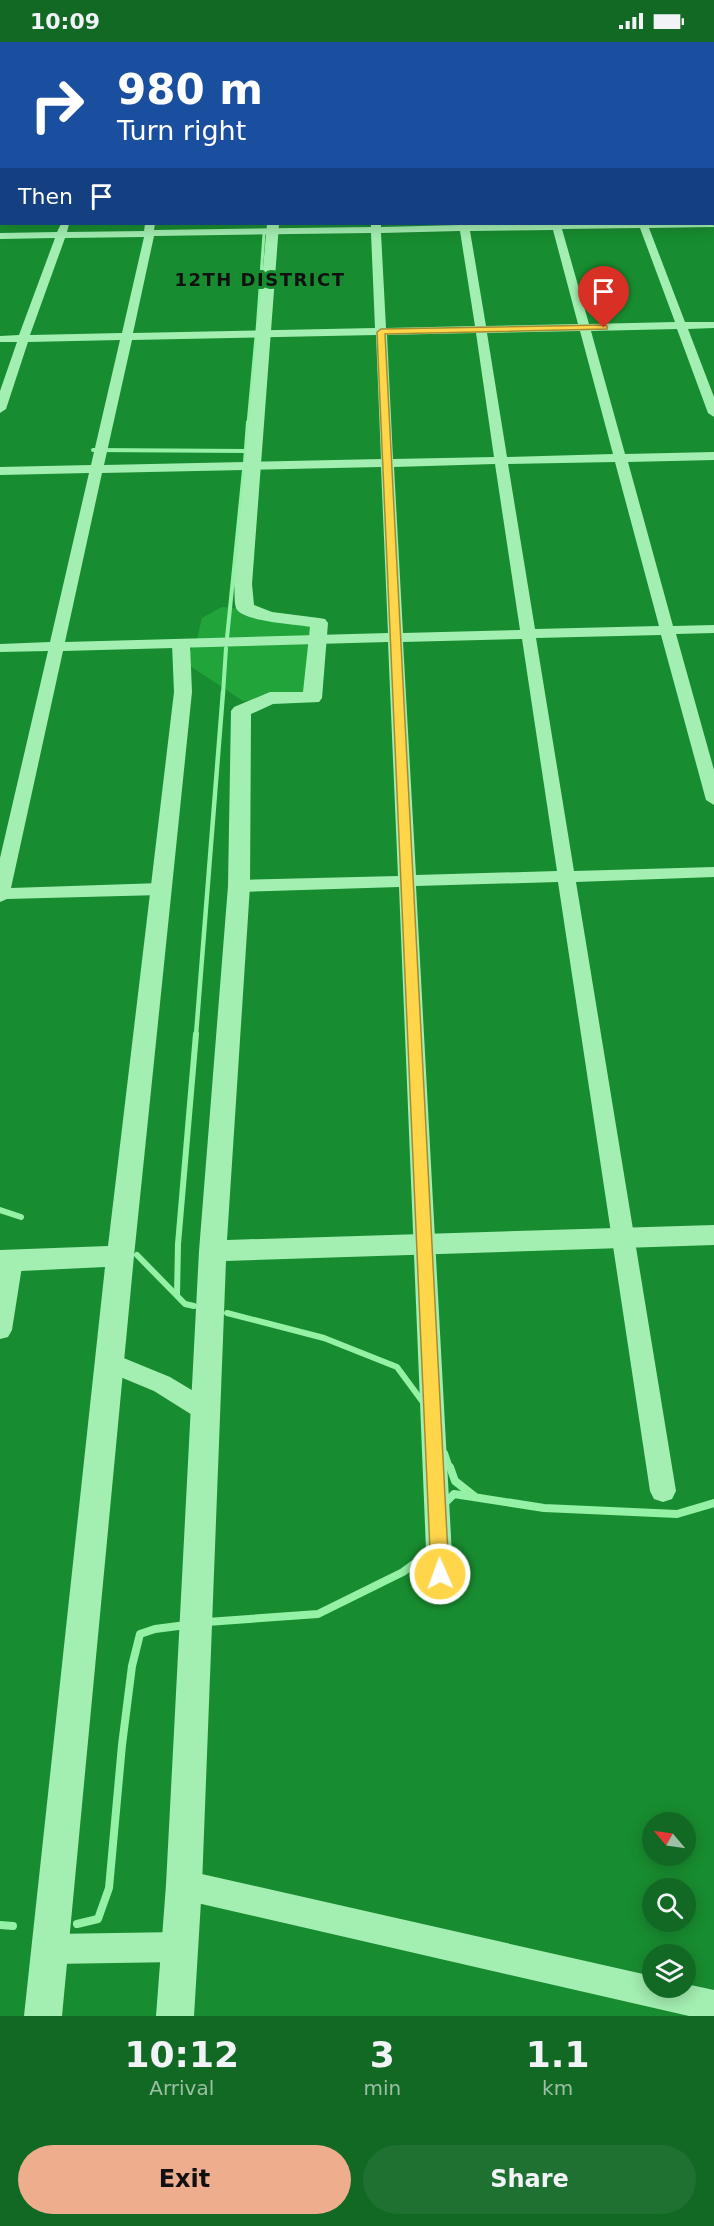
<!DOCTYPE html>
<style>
body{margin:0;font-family:"DejaVu Sans",sans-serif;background:#1f7131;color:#f1f3f6;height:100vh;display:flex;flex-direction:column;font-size:22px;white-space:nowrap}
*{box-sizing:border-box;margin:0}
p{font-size:20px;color:#9cbfa6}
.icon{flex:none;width:33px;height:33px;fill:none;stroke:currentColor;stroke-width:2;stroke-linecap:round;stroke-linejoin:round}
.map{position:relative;height:1974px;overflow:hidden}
.sheet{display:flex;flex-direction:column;background:#126924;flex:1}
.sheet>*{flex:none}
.banner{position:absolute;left:0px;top:0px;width:714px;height:183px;box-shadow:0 3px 15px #0003;background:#1a4fa0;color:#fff;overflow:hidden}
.needle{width:39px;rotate:299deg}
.buttons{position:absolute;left:642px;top:1770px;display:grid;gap:12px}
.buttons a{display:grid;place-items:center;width:54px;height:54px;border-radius:50%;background:#126924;box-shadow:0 3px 15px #0003;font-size:30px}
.pin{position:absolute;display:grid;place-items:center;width:51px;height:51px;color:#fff;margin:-62px -26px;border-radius:50% 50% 50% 0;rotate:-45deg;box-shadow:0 0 6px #0007}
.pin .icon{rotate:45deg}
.me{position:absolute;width:66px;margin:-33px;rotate:358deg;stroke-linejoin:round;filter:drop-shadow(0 0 4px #0008)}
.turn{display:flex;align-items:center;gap:21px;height:126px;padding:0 18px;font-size:27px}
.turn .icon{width:78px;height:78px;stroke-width:2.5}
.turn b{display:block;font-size:42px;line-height:51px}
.then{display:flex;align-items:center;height:57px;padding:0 18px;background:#0003;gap:12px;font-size:22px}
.eta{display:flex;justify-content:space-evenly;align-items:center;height:102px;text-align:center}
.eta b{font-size:36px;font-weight:600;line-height:42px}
.primary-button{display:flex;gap:12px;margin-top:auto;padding:12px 18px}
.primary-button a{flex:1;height:69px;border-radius:36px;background:#eead8d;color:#111;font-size:24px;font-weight:600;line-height:69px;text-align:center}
.primary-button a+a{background:#1f7131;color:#f1f3f6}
.status{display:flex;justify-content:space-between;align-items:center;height:42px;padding:0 30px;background:#126924;direction:ltr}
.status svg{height:16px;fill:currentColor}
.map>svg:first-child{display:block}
.green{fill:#21a53a}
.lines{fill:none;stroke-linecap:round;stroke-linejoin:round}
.stream-far5{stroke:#95f1a5;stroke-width:2}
.stream-far4{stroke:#95f1a5;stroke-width:3}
.stream-far3{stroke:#95f1a5;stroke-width:4}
.stream-far2{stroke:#95f1a5;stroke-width:4.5}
.stream-far1{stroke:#95f1a5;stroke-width:6}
.stream{stroke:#95f1a5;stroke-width:8}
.minor{fill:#a3eeb1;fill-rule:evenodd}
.tertiary{fill:#a3eeb1;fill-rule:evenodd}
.route{fill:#ffd54a;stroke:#a68a30;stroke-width:1.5}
.labels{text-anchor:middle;stroke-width:6;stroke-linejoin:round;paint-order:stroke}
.far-district-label{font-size:18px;font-weight:bold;letter-spacing:1.5px;fill:#111;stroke:#188c30}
</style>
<div class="status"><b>10:09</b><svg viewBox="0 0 49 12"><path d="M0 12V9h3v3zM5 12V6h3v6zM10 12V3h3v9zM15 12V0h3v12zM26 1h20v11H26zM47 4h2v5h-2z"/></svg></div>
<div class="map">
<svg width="714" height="1974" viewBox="0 0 714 1974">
<rect width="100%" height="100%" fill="#188c30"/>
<!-- green -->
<polygon class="green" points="222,565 235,566 268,577 313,584 305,653 243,659 184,620 197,597 202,576"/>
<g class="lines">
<!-- stream-far5 -->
<polyline class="stream-far5" points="60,0 67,2"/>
<!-- stream-far4 -->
<g class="stream-far4">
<polyline points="257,289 264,192"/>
<polyline points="248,382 256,295"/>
</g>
<!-- stream-far3 -->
<g class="stream-far3">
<polyline points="93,408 246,409"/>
<polyline points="245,420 248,380"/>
<polyline points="227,596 244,428"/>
<polyline points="223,652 226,606"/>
</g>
<!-- stream-far2 -->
<polyline class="stream-far2" points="196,993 223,650"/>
<!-- stream-far1 -->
<g class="stream-far1">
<polyline points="0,1168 21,1175"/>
<polyline points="137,1213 185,1262 194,1264"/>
<polyline points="177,1253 178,1202 196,992"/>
<polyline points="227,1271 324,1296 397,1325 422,1359"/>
<polyline points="445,1411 450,1426"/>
</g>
<!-- stream -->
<g class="stream">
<polyline points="450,1425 455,1439 474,1454"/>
<polyline points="444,1462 454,1452 544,1466 677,1472 714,1461"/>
<polyline points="207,1580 318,1572 403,1530 430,1510"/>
<polyline points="77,1882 98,1877 109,1846 122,1703 132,1624 140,1592 155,1587 186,1583"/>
<polyline points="0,1883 13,1884"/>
</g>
<!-- minor -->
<g class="minor">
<rect x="53" y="0" width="8" height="2"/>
<polygon points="123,0 131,0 122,2"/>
<rect x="194" y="0" width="8" height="2"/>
<rect x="365" y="0" width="8" height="2"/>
<rect x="432" y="0" width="8" height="2"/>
<rect x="516" y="0" width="8" height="2"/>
<rect x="574" y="0" width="8" height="2"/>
<rect x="644" y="0" width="8" height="2"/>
<rect x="712" y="8" width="2" height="6"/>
<rect x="0" y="11" width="2" height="4"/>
<rect x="0" y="40" width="2" height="4"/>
<rect x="712" y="42" width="2" height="5"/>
<rect x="712" y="97" width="2" height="6"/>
<rect x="0" y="108" width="2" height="6"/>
<polygon points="2,122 2,130 0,131 0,123"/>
<polygon points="712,137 714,138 714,146 712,145"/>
<path d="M712,179L714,185L649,186L685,280H714V286L688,287L714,355V375L708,371L677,287L591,289L625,412L714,410V418L628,420L673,584L714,583V591L676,592L714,728V763L706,758L661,593L536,596L574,829L714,825V835L576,840L676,1449L672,1457L663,1460L654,1457L650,1449L558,840L416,844L453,1532L449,1540L440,1544L431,1540L427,1532L399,845L239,850L233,848L230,844L233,840L239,838L398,834L388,600L63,609L11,846L161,841L167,843L170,847L167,851L161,853L7,857L0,860V816L48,609L0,610V602L50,600L89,431L0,433V425L91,423L120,298L28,300L6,367L0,371V349L17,300H0V294L19,293L55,196L0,197V191L57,190L61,182H69L67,190L144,189L145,182H155L154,188L371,185V182H381V185L459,183V182H712ZM640,186L675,280L589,282L562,187ZM553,188L578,282L486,284L470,189ZM460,189L475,284L386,286L381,191ZM371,191L375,286L133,291L154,194ZM144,195L122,291L30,293L65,196ZM580,289L613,412L507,415L487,291ZM476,291L494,415L393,417L387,293ZM376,293L381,417L104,423L132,298ZM615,420L659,584L535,587L508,422ZM495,422L520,588L403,591L394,425ZM381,425L388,591L65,600L102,431ZM522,597L557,829L416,833L403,600Z"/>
<polygon points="12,1209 20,1212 23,1218 12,1288 8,1295 0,1297 0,1223 4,1212"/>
<polygon points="109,1310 170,1335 215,1362 218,1369 215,1376 206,1379 197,1376 154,1349 101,1327 97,1320 101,1313"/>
<polygon points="184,1828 652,1934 652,1946 686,1946 686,1942 714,1948 714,1974 689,1974 184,1858 173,1854 169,1843 173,1832"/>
<polygon points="179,1890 190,1894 194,1905 190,1916 179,1920 51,1922 40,1918 36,1907 40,1896 51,1892"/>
</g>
<!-- tertiary -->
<g class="tertiary">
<rect x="269" y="0" width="10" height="2"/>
<path d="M267,182H279L252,542L254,563L272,570L319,576L325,577L328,581L322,656L319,660L273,662L251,672L250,844L227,1198L714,1183V1203L226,1219L202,1843L194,1974H156L166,1843L199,1209L228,844L231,669L234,665L270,650H303L310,585C296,582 242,580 236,566C234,560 235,549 234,542Z"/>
<polygon points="181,597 187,598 190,602 192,650 134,1214 62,1974 24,1974 105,1225 0,1230 0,1208 108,1204 174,650 172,602 175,598"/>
</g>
</g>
<!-- route -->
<polygon class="route" points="604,283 607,284 607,287 385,292 449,1532 447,1538 440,1541 434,1538 431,1532 377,290 381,287"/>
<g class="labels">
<!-- far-district labels -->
<g class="far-district-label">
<text x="260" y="244">12TH DISTRICT</text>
</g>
</g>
</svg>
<div class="buttons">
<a><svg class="needle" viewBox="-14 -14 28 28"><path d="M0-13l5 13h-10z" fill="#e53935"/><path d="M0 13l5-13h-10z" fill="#9cbfa6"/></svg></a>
<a><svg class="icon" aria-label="search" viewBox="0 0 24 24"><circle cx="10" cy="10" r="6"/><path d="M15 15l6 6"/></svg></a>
<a><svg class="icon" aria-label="layers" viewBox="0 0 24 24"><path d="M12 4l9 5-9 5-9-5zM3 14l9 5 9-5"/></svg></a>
</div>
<div class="pin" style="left:604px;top:286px;background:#d93025"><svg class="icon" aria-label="arrive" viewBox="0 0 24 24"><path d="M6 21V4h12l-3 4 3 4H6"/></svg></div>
<svg class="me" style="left:440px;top:1532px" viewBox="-20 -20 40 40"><circle r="17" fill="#ffd54a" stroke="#fff" stroke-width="3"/><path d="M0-11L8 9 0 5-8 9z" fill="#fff"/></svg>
<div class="banner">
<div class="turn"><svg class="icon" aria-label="right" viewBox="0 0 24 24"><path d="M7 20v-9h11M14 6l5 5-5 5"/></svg><div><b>980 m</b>Turn right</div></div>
<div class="then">Then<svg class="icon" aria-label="arrive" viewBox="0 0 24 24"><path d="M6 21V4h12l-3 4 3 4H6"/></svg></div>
</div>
</div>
<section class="sheet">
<div class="eta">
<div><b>10:12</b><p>Arrival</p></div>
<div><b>3</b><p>min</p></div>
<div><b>1.1</b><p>km</p></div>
</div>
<div class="primary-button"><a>Exit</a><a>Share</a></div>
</section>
